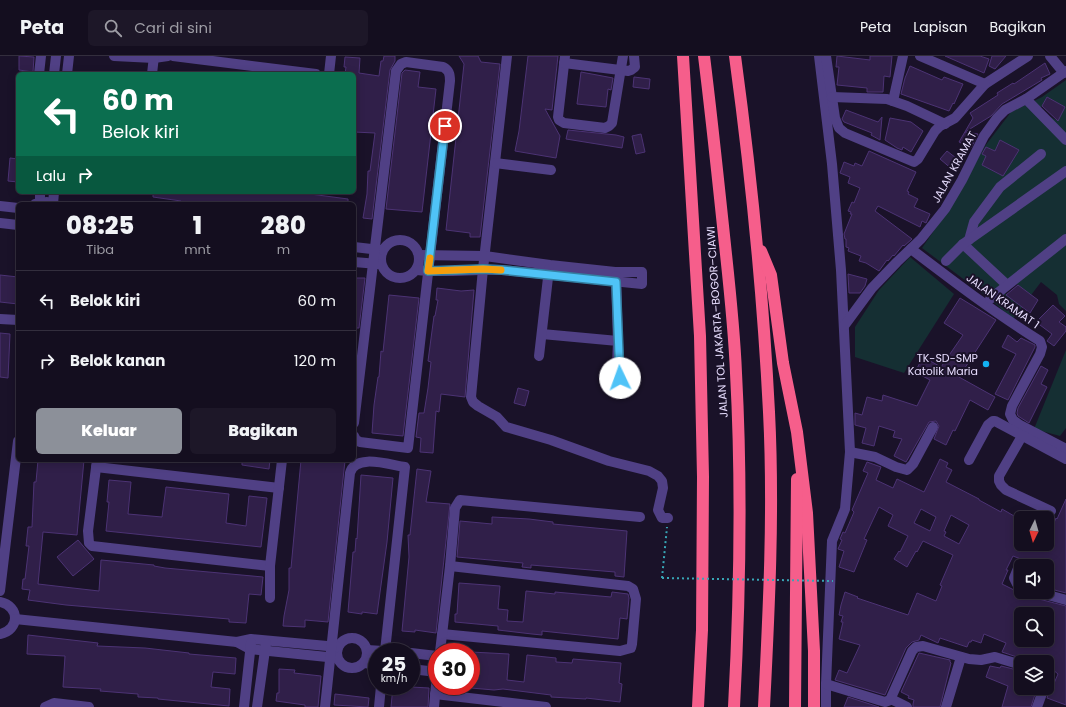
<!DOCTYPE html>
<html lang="id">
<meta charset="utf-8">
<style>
body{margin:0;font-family:Poppins,sans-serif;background:#1d1728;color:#f1f3f6;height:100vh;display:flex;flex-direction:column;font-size:15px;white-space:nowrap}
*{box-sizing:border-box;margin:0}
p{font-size:13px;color:#9d9ca4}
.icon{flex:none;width:22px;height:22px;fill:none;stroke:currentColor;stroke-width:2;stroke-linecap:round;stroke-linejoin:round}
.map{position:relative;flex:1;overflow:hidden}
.details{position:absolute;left:16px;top:146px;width:340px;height:260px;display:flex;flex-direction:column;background:#140e1f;border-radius:6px;box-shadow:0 2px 10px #0003,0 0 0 1px #332e3d}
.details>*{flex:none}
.guide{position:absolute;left:16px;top:16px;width:340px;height:122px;border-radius:6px;box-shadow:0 2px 10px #0003,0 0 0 1px #332e3d;background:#0b6e4f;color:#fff;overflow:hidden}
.needle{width:26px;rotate:185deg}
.buttons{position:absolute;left:1014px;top:455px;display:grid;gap:8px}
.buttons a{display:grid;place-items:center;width:40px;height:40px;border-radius:6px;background:#140e1f;box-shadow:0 2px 10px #0003,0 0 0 1px #332e3d;font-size:20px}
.speed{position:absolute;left:368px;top:587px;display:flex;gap:8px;font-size:20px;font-weight:700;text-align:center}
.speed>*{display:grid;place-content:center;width:52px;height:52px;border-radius:50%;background:#140e1f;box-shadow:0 2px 10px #0003,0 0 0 1px #332e3d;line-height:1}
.speed small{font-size:10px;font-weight:400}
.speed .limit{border:6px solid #d22;background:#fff;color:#111}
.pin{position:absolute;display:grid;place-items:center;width:34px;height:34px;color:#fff;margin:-17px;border:2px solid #fff;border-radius:50%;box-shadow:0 1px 4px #0007}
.me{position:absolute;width:44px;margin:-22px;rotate:357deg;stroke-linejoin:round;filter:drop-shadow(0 0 3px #0008)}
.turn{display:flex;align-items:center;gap:14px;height:84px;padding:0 20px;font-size:18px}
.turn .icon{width:52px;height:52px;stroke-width:2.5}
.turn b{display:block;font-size:28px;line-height:34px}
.then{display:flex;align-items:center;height:38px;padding:0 20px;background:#0003;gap:8px;font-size:15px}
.eta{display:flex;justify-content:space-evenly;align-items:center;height:68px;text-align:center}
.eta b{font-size:24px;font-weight:800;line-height:28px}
.primary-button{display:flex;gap:8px;margin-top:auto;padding:8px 20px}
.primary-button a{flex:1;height:46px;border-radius:6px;background:#8c9099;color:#fff;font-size:16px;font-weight:800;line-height:46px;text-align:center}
.primary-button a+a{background:#1d1728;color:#f1f3f6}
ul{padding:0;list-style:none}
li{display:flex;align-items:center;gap:12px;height:60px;padding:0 20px;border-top:1px solid #332e3d}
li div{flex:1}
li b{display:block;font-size:15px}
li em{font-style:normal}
header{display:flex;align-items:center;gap:24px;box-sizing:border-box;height:56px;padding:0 20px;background:#140e1f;border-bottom:1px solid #332e3d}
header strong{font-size:19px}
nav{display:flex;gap:22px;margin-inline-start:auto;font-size:14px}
.search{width:280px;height:36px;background:#1d1728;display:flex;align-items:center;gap:10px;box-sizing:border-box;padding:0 14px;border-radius:6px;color:#9d9ca4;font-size:15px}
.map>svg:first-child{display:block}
.green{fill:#152f33;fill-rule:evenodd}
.building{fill:#301f49;stroke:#4c3374;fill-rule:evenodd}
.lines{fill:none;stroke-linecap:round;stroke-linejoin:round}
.path{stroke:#38a6b6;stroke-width:2;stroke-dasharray:2 3;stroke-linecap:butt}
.minor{stroke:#504085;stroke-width:10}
.highway{stroke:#f65e8b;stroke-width:12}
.path-bridge{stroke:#38a6b6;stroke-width:2;stroke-dasharray:2 3;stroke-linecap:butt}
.route-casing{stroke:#337fa1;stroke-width:10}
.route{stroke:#4fc3f7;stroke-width:7}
.slow{stroke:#f59e0b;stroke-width:7}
.poi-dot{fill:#13b2f2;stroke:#1a1229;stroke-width:1.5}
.labels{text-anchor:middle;stroke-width:4;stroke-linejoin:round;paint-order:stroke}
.street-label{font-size:11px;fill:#e6dcfd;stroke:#1a1229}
.poi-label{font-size:11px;fill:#e6dcfd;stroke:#1a1229;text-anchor:end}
</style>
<header>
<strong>Peta</strong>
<div class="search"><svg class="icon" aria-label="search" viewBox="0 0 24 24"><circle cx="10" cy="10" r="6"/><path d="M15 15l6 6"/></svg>Cari di sini</div>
<nav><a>Peta</a><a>Lapisan</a><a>Bagikan</a></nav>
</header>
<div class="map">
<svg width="1066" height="651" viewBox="0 0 1066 651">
<rect width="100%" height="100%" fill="#1a1229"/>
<!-- green -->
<g class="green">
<path d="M1066,24V255L1059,248L1057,239L1041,226L1013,263L990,243L922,192L955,144L985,90L1011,56L1042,41ZM1047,41L1065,51L1058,65L1039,55ZM1000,85L1019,94L1013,104L1010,103L1003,120L982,109L990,93L995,95ZM1014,226L1030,238L1021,250L1005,238Z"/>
<polygon points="910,201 954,238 904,317 855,301 855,271 879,234"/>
<polygon points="1066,294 1066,372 1060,380 1034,373"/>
</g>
<!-- building -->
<g class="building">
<polygon points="19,0 34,1 33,16 19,14"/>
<polygon points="384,0 395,0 395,5 390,14 372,163 363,162 367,138 368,115 370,115 375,77 354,76 354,18 345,18 346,11 344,11 345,1 360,2 359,17 379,20 381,5 383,5"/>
<polygon points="459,0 478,0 481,6 500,8 480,181 470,181 470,177 446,174 464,8"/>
<polygon points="528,0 558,0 552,54 545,53 560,80 556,102 515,95 519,75"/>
<polygon points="837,0 870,4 870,0 892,0 890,21 884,20 883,36 867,36 867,32 837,29 839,11 836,11"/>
<polygon points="945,0 980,0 989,3 984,17"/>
<polygon points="992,0 1006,0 995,13 989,10"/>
<polygon points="1045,7 1050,18 1041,22 1042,24 1002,48 991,60 965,76 978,78 971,92 959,86 973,62 970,57 998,39 997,37 1013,27 1014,28"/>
<polygon points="910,10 942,24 944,21 963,28 954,48 953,47 949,55 901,38 905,22"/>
<polygon points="405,14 420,16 418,31 436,33 422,156 386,153 402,17"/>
<polygon points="581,16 613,22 611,34 608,33 606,51 577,48"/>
<polygon points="634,21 650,23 649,33 633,31"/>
<polygon points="1047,41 1065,51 1058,65 1042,50"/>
<polygon points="846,54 878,66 882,61 880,84 871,79 872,77 844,66 842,63"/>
<polygon points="890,62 911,66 923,75 911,96 903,91 902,94 897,92 885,84"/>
<polygon points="568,74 616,79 624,81 622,92 566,83"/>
<polygon points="641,78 645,96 636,98 632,80"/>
<polygon points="1000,84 1019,94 1003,120 982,109 986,100 982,98 986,91 995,95"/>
<polygon points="869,95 916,116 907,135 909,136 908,138 918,143 914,151 930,158 926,167 922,165 920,171 878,150 875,155 912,183 904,190 903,189 894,200 893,199 888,205 887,204 879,215 866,207 859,205 861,200 848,195 849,192 846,191 846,183 845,183 844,178 852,158 850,158 851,156 848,155 852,146 854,147 860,132 848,127 850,121 840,117 844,106 854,110 855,107 862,110"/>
<polygon points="947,95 960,105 953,114 940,103"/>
<polygon points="10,102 18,103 18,126 8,125"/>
<polygon points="153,136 295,136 348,143 348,148 200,148 181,147 181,145 153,141"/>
<polygon points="848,218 867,223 865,230 860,237 849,237"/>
<polygon points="0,219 18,221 18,248 0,246"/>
<polygon points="356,222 365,222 359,272 354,272 354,235 356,235"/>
<polygon points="1018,229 1038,244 1030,257 1006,239"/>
<polygon points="437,232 461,235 474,234 465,341 441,338 439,356 436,355 433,397 420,396 421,382 416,381 419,357 424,357 428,332 431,306 428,305 434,260 435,260 438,244 436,244"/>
<polygon points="389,239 419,242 403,380 372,377 374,349 378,321 379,321 381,295 383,296"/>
<polygon points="960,242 996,264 959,321 995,341 988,354 970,344 955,375 953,374 946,389 934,383 939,370 936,365 929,366 906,406 894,400 902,383 893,381 895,375 879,370 874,390 862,387 866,372 855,369 855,357 862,359 867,341 882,345 883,339 917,350 930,324 915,316 923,301 941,311 963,279 944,267"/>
<polygon points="1053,249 1065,260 1059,266 1066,271 1066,275 1054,290 1047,285 1052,278 1036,266"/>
<polygon points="0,277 10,278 8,322 0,321"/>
<polygon points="1008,279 1017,286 1021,282 1035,289 1035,291 1008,344 995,338 1016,298 1002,291"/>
<polygon points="1041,310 1048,314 1041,328 1047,331 1029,367 1018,360 1017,357 1018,352"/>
<polygon points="518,332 529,335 525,350 514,347"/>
<path d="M940,403L948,407L946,411L952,414L946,426L979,443V444L1001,456L1002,453L1021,464V488H1047V476L1050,477L1056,462L1057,463L1066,443V537L1047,532V510H1031V507L1013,500L1006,514H1008L1002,528L1018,536H1023L1032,539L1035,542L1066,550V649L1047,642L1050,632H1052L1058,618L1052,613L1047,612V606H1027L1023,603L1002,596L1006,587L984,578L981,587L972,584L971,586H969L967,591L940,582L938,587L921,579L919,584L912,586L906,592L885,639L835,624L839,614L847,617L860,589L839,583L843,566H841L843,560L839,559L841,549L845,536L858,541L857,542L908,559L917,537L936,545L942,530L940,529L953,499L923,485L917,496L916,495L907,511L894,503L899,495L900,496L908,480L888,470L893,459L879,451L864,483L867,484L854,516L839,511L844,495L838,493L842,484L840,483L843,476L845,477L854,456L852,454L868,417L863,415L867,406L881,411L876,424L893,432L897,423L924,436ZM921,453L936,461L930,475L914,467ZM951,459L969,469L959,488L944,480L946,476L944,475ZM1021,558H1047V584H1021Z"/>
<polygon points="38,404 84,404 77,479 43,476 38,528 99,535 101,504 154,509 154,510 165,512 263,521 261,539 249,538 246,567 229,566 229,563 66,549 28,544 30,534 22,533 23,523 25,523 29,490 26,490 28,471 32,471 34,426 36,426"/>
<polygon points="242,404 270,404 269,413 242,409"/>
<polygon points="301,404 345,405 344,414 328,566 305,564 305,571 283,570 284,560 289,534 289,512 291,512"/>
<polygon points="417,413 431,415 426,446 450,448 436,577 415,574 415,576 402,575 409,501 408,479 410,479"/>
<polygon points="361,419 393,422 387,486 377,558 362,556 362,558 348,556 353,496 355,496 356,482 357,483"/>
<polygon points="109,424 131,426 128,458 162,461 166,431 229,438 226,467 246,470 249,440 267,442 261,491 106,475 109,446 107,446"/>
<polygon points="492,461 529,463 553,466 553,468 627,475 624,521 615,520 615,516 531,509 531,512 522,511 523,507 457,501 460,465 492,468"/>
<polygon points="78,484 94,503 73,520 57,501"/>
<polygon points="459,527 500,530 498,553 508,554 507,565 523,566 526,535 555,538 555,536 611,541 612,536 628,538 629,542 627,563 620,562 618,583 542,575 542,579 532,578 498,574 498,570 455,566 455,558 457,558"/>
<polygon points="28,579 98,587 97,590 145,592 189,597 189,598 236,602 235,618 213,616 211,631 230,633 229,650 158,643 158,642 138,641 138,638 100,635 101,633 63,631 65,600 27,598"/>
<polygon points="471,596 509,598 507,624 524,626 527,599 556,602 556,606 572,607 573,603 621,607 619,627 622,628 620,646 586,642 586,643 551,641 551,639 503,633 494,634 471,632 473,606 471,606"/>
<polygon points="919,597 950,604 950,606 951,607 940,651 913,651 913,648 914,644 908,642 909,640 901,636"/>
<polygon points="990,610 1000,612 1001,610 1021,615 1021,632 1037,632 1031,651 1002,651 1008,630 986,621"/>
<polygon points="279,613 295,614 294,617 321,620 318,651 305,651 305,649 276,645 277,637 279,637"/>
<polygon points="393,630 429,632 428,651 391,651"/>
<polygon points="335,638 369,642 368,651 334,649"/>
<polygon points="848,641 879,651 844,651"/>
</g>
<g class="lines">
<!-- path -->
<polyline class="path" points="662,522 667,471"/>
<!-- minor -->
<g class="minor">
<polyline points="114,0 154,2 168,0"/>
<polyline points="173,0 316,18"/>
<polyline points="507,0 483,213 471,341 473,346 478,350 497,361 506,371 551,384 609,405 649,415 658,420 662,425 663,432 658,454 662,462 668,462"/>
<polyline points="565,0 558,61 559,64 564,67 605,72 609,70 612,67 623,0"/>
<polyline points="819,0 832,108 841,214 850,396 845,453 832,485 826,628 826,651"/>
<polyline points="826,0 835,62 839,72 845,77 914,106 918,103 935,75 940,70 955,62 985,28 1028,0"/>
<polyline points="920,0 985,28"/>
<polyline points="1050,0 1064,17"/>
<polyline points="564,7 628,15 631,14 635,11 634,0"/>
<polyline points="39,18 41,0"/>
<polyline points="54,18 56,0"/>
<polyline points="67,18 69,0"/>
<polyline points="152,18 154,0"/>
<polyline points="329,18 331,0"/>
<polyline points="832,41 887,43 907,50 945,68"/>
<polyline points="1026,43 1066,84"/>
<polyline points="893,45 903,0"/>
<polyline points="495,107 551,114"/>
<polyline points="40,146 40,136"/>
<polyline points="35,148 47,146 53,148"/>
<polyline points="53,148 54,136"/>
<polyline points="0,150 18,152"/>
<polyline points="0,167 18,169"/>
<circle cx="400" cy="203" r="19"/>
<polyline points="969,184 974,166 1000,131 1041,98"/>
<polyline points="963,188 1007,229"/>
<polyline points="354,191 380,194"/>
<path d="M911,193C953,225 995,257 1040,285L1042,291L1040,298L1012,350L1010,358L1013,364L1020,369L1066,393"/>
<polyline points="946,205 963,188 1066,115"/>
<polyline points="354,206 378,208"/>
<path d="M417,214C445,217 474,213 502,214L642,228V216H615L550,209L485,200L419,199"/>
<polyline points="616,220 618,290"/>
<polyline points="990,243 1066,183"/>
<polyline points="0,263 18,264"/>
<polyline points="844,270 872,232 897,206 921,183 945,153 962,124 984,80 997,62 1005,54 1026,43 1066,15"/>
<polyline points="542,278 618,285 616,334"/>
<polyline points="539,300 549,213"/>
<path d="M354,367L396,15L401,8L406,6L443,11C449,14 450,18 450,25L408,392L360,386L356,384L354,380"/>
<polyline points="1022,380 999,420 999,425 1001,429 1006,434 1051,455"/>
<polyline points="850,396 875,401 896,411 907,414 913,408 933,371"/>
<polyline points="97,404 88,475 89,487 92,490 270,510"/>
<polyline points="969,404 988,369 993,365 995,365 1066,403"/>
<polyline points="96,411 279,432"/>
<polyline points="1019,510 1014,522 1017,528 1021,530"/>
<polyline points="0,535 18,385"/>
<polyline points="1037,536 1066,544"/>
<polyline points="270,542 270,510 282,404"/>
<path d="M0,546C20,550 20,574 0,578"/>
<polyline points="15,563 237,586"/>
<polyline points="442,578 620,595 631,592 632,588 636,543 633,533 628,530 450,510"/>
<circle cx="352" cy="597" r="15"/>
<polyline points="367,594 399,596"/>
<polyline points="440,596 450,510 455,452 460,444 640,461"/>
<polyline points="411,597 437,600"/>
<polyline points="337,602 250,593 237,586 251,583 338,591"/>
<polyline points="365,607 377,609"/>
<polyline points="411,613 437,616"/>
<polyline points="1047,618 1049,619 1047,625"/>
<polyline points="826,628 885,646 890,644 912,595 916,591 923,590 969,603 981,604 995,601 1021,609"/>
<polyline points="435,638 546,651"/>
<polyline points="891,643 907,651"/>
<polyline points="45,651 54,647 89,651"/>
<polyline points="244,651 251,587"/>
<polyline points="257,651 266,587"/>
<path d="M325,651L350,417C355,397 390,409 405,411L385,595"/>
<polyline points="379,651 381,630"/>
<polyline points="434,651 437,619"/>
<polyline points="946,651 961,601"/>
<polyline points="1037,651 1044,632"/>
</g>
<!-- highway -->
<g class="highway">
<polyline points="683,0 700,280 703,421 702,574 698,651"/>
<path d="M704,0C711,56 717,113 723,170C728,218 734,267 736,317C742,428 740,540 734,651"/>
<path d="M735,0C751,118 763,237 769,356C774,454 769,553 764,651"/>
<polyline points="761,195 771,219 783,307 797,376 807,457 814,595 814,651"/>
<polyline points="795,651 797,423"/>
</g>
<!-- path-bridge -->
<polyline class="path-bridge" points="662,522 833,525"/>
</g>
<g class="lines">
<defs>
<polyline id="route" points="445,70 428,215 483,213 502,214 616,226 620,322"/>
</defs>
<!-- route casing -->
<use href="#route" class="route-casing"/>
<!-- route -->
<use href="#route" class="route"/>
<!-- slow -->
<polyline class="slow" points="430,202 428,215 483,213 501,214"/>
</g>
<!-- markers -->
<circle class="poi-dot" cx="986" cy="308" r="4"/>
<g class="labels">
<!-- street labels -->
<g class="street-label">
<text transform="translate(954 111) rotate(-61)" y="4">JALAN KRAMAT</text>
<text transform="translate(1003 245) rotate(35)" y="4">JALAN KRAMAT 1</text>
<text transform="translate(717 266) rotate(-94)" y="4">JALAN TOL JAKARTA–BOGOR–CIAWI</text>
</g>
<!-- poi labels -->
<g class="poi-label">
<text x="978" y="306">TK-SD-SMP<tspan x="978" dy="13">Katolik Maria</tspan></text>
</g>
</g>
</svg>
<div class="buttons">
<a><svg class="needle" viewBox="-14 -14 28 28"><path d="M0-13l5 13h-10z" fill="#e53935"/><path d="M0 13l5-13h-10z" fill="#9d9ca4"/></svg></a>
<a><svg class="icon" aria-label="sound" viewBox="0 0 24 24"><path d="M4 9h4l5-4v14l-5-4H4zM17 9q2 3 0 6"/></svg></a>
<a><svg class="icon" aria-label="search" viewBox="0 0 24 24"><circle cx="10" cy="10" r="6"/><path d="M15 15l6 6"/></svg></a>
<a><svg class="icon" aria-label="layers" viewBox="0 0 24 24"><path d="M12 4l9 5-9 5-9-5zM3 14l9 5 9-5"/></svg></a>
</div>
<div class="speed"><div>25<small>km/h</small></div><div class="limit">30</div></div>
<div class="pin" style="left:445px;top:70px;background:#d93025"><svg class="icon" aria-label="arrive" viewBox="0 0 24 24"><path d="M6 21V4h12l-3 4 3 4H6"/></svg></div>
<svg class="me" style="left:620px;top:322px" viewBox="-20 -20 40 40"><circle r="19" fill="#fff"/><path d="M0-13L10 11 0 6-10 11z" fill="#4fc3f7"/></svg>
<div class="guide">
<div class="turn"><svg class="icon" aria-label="left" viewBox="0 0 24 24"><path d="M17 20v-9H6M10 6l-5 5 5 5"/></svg><div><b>60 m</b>Belok kiri</div></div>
<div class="then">Lalu<svg class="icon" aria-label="right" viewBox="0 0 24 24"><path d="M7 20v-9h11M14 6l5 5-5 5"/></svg></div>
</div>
<section class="details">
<div class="eta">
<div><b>08:25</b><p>Tiba</p></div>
<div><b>1</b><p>mnt</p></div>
<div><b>280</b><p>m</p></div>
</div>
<ul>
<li><svg class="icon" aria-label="left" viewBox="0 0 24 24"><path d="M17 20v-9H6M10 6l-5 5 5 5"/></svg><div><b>Belok kiri</b></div><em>60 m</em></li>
<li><svg class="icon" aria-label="right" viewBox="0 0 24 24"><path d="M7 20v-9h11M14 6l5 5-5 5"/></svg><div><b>Belok kanan</b></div><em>120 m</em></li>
</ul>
<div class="primary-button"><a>Keluar</a><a>Bagikan</a></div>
</section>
</div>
